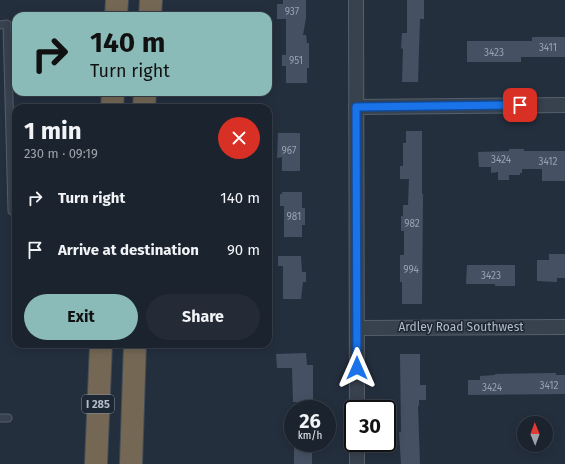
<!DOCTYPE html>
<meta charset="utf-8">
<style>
body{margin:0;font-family:"Fira Sans",sans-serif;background:#242b36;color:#f1f3f6;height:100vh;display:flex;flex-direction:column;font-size:15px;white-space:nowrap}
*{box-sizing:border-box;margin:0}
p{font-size:13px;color:#a0a4aa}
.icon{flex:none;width:22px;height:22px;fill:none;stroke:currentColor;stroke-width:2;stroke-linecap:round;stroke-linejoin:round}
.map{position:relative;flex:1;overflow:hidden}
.sheet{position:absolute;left:12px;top:104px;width:260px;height:244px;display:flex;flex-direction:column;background:#1b232e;border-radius:12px;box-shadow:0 2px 10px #0003,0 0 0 1px #39404a}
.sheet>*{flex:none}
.hud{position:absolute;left:12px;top:12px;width:260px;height:84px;border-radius:12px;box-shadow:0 2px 10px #0003,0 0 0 1px #39404a;background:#8bbbb9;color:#111;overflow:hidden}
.needle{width:26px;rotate:359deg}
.buttons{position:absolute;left:517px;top:416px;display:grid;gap:8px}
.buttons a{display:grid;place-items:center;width:36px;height:36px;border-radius:50%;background:#1b232e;box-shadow:0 2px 10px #0003,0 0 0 1px #39404a;font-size:20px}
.speed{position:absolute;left:284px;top:400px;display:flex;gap:8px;font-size:20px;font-weight:700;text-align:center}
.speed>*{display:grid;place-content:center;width:52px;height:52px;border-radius:50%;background:#1b232e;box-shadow:0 2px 10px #0003,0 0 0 1px #39404a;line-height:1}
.speed small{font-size:10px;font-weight:400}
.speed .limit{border:2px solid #111;border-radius:6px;background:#fff;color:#111}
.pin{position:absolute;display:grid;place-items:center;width:34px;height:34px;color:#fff;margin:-17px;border-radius:8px;box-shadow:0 2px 6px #0006}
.me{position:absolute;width:44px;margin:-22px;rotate:0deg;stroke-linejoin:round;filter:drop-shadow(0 0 3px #0008)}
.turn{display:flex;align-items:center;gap:14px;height:84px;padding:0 12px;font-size:18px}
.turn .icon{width:52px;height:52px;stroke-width:2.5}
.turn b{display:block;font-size:28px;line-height:34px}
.round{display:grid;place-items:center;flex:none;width:42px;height:42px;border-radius:21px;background:#242b36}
.summary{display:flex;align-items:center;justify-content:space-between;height:68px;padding:0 12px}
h1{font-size:24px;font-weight:700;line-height:30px}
.primary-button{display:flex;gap:8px;margin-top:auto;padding:8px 12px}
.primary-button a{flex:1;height:46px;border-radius:24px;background:#8bbbb9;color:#111;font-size:16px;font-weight:700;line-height:46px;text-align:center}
.primary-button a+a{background:#242b36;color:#f1f3f6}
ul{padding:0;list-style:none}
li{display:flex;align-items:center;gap:12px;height:52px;padding:0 12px}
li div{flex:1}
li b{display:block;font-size:15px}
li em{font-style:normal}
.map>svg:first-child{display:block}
.building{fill:#455162}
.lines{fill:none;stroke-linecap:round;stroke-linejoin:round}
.lane-casing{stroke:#565f6c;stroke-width:9}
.street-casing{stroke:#565f6c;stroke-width:16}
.highway-casing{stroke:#434c59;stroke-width:24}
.lane{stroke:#38414e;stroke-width:7}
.street{stroke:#38414e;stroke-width:14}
.highway{stroke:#746855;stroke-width:22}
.route-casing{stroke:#114b97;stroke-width:10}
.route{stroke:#1a73e8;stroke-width:7}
.labels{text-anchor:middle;stroke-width:3;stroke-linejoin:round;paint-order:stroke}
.number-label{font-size:10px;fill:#98a1af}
.shield{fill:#1d2633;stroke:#878f9c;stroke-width:1}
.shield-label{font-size:11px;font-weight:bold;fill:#b4bcc9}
.street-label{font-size:12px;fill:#b4bcc9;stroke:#1d2633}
</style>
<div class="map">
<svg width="565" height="464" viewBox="0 0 565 464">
<rect width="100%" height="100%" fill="#242f3e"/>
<!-- building -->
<g class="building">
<polygon points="283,0 306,0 306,18 303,35 306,35 307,43 309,43 309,68 307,68 307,83 286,83 286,66 282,66 282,55 286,55 286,19 277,19 277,4 283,4"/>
<polygon points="407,0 424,0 424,19 420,19 418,82 402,82 403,49 401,48 402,33 407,33"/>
<polygon points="532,37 565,37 565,57 521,57 521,62 467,62 467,41 532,41"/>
<polygon points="406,131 422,131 422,194 423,194 422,304 402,304 402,282 400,282 400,255 404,255 404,231 401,231 401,216 403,216 403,205 408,205 409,179 400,179 400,166 403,166 403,143 406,143"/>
<polygon points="278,133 300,133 300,171 282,171 282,157 277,158"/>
<polygon points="509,149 524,149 524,151 565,151 565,181 542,181 542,169 522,169 522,173 520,173 520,175 509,175 509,180 498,180 498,172 491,173 491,167 479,167 478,152 509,151"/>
<polygon points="282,192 302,192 302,208 305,208 305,225 302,225 302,237 284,237 284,206 280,206 280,194 282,194"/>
<polygon points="549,254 565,254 565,278 557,278 557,282 537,281 537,260 549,260"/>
<polygon points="278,256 301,256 302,272 306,272 306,282 303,282 301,299 283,299 283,266 278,266"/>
<polygon points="467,265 515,265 515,286 495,286 495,284 466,284"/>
<polygon points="306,353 307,365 313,365 313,402 293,402 292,368 277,368 276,354"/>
<polygon points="400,354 420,354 420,385 426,385 426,400 419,400 419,406 418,406 420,464 401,464 399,432 401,432"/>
<polygon points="556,373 556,375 565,375 565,394 468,395 468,380 480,380 480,376 495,375 495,374"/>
<rect x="294" y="443" width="18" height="21"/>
</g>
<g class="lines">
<defs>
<g id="lane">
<polyline points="0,25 7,24 12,211"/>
<polyline points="0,418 8,418"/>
</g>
<g id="street">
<polyline points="356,0 357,409"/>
<polyline points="356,107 565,105"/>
<polyline points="357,328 565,327"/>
<polyline points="357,443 357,464"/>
</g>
<g id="highway">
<polyline points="116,16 117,0"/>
<polyline points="150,16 151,0"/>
<polyline points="112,108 113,92"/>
<polyline points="144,108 145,92"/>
<polyline points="96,464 101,344"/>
<polyline points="131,464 135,344"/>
</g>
</defs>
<!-- lane casing -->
<use href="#lane" class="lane-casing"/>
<!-- street casing -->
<use href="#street" class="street-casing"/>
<!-- highway casing -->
<use href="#highway" class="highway-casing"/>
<!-- lane -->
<use href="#lane" class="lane"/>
<!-- street -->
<use href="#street" class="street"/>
<!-- highway -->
<use href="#highway" class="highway"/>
</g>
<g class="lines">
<defs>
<polyline id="route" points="357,368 356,107 520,105"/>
</defs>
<!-- route casing -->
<use href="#route" class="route-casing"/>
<!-- route -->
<use href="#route" class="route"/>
</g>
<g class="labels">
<!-- number labels -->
<g class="number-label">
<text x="292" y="15">937</text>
<text x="548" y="51">3411</text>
<text x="494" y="56">3423</text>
<text x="296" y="64">951</text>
<text x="289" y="154">967</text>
<text x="501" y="163">3424</text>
<text x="548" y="165">3412</text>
<text x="294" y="220">981</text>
<text x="412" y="227">982</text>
<text x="411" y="273">994</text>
<text x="491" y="279">3423</text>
<text x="549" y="389">3412</text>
<text x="492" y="391">3424</text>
</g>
<!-- shield labels -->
<rect class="shield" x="82" y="395" width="32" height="18" rx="3"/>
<g class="shield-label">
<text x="98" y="408">I 285</text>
</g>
<!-- street labels -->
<g class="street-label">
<text x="461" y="331">Ardley Road Southwest</text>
</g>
</g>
</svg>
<div class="buttons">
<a><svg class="needle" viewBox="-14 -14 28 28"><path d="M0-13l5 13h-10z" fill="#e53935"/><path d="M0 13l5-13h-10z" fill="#a0a4aa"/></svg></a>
</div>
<div class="speed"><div>26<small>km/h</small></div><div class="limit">30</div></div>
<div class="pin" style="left:520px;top:105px;background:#d93025"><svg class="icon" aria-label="arrive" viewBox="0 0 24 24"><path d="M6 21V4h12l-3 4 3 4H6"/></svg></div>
<svg class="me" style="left:357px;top:368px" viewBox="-20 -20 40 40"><path d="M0-17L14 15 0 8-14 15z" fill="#1a73e8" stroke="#fff" stroke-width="4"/></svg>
<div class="hud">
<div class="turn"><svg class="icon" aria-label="right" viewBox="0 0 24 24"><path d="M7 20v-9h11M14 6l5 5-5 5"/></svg><div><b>140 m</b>Turn right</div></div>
</div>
<section class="sheet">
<div class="summary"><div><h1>1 min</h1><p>230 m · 09:19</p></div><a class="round" style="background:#d93025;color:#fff"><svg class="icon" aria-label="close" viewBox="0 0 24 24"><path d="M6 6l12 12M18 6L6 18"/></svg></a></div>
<ul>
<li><svg class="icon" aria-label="right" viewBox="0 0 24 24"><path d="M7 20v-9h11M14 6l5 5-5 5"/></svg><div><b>Turn right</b></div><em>140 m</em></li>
<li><svg class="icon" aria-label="arrive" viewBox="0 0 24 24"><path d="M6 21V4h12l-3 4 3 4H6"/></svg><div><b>Arrive at destination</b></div><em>90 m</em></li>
</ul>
<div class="primary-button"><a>Exit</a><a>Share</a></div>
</section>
</div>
